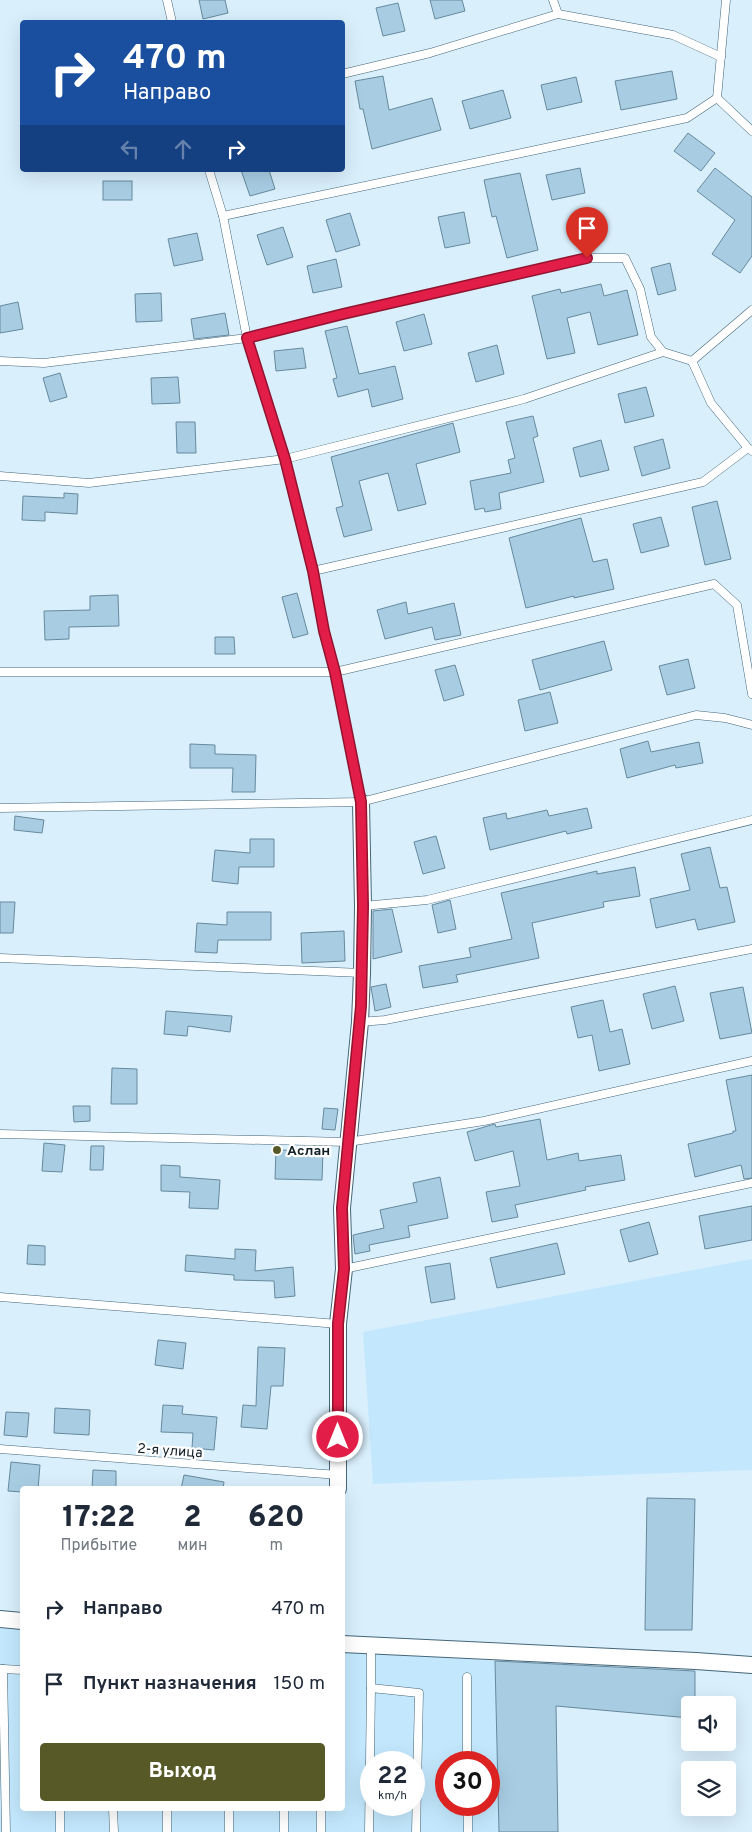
<!DOCTYPE html>
<html lang="ru">
<meta charset="utf-8">
<style>
body{margin:0;font-family:Overpass,sans-serif;background:#f2f2f3;color:#1f2937;height:100vh;display:flex;flex-direction:column;font-size:19px;white-space:nowrap}
*{box-sizing:border-box;margin:0}
p{font-size:16px;color:#747a83}
.icon{flex:none;width:28px;height:28px;fill:none;stroke:currentColor;stroke-width:2;stroke-linecap:round;stroke-linejoin:round}
.map{position:relative;flex:1;overflow:hidden}
.sheet{position:absolute;left:20px;top:1486px;width:325px;height:325px;display:flex;flex-direction:column;background:#fff;border-radius:5px;box-shadow:0 5px 20px #0002}
.sheet>*{flex:none}
.guide{position:absolute;left:20px;top:20px;width:325px;height:152px;border-radius:5px;box-shadow:0 5px 20px #0002;background:#1a4fa0;color:#fff;overflow:hidden}
.fabs{position:absolute;left:681px;top:1696px;display:grid;gap:10px}
.fabs a{display:grid;place-items:center;width:55px;height:55px;border-radius:5px;background:#fff;box-shadow:0 5px 20px #0002;font-size:25px}
.speed{position:absolute;left:360px;top:1751px;display:flex;gap:10px;font-size:25px;font-weight:700;text-align:center}
.speed>*{display:grid;place-content:center;width:65px;height:65px;border-radius:50%;background:#fff;box-shadow:0 5px 20px #0002;line-height:1}
.speed small{font-size:12px;font-weight:400}
.speed .limit{border:8px solid #d22;background:#fff;color:#111}
.pin{position:absolute;display:grid;place-items:center;width:42px;height:42px;color:#fff;margin:-51px -21px;border-radius:50% 50% 50% 0;rotate:-45deg;box-shadow:0 0 5px #0007}
.pin .icon{rotate:45deg}
.me{position:absolute;width:55px;margin:-28px;rotate:0deg;stroke-linejoin:round;filter:drop-shadow(0 0 4px #0008)}
.turn{display:flex;align-items:center;gap:18px;height:105px;padding:0 20px;font-size:22px}
.turn .icon{width:65px;height:65px;stroke-width:2.5}
.turn b{display:block;font-size:35px;line-height:42px}
.lanes{display:flex;align-items:center;height:48px;padding:0 20px;background:#0003;justify-content:center;gap:25px;direction:ltr}
.lanes .off{opacity:.35}
.eta{display:flex;justify-content:space-evenly;align-items:center;height:85px;text-align:center}
.eta b{font-size:30px;font-weight:800;line-height:35px}
.action{display:flex;gap:10px;margin-top:auto;padding:10px 20px}
.action a{flex:1;height:58px;border-radius:5px;background:#575a27;color:#fff;font-size:20px;font-weight:800;line-height:58px;text-align:center}
ul{padding:0;list-style:none}
li{display:flex;align-items:center;gap:15px;height:75px;padding:0 20px}
li div{flex:1}
li b{display:block;font-size:19px}
li em{font-style:normal}
.map>svg:first-child{display:block}
.built{fill:#c3e8fd;fill-rule:evenodd}
.building{fill:#a8cde3;stroke:#66899d}
.lines{fill:none;stroke-linecap:round;stroke-linejoin:round}
.service-casing{stroke:#446679;stroke-width:9}
.minor-casing{stroke:#446679;stroke-width:18}
.service{stroke:#fff;stroke-width:8}
.minor{stroke:#fff;stroke-width:16}
.route-casing{stroke:#92132f;stroke-width:12}
.route{stroke:#e11d48;stroke-width:9}
.poi-dot{fill:#575a27;stroke:#fff;stroke-width:2}
.labels{text-anchor:middle;stroke-width:4.5;stroke-linejoin:round;paint-order:stroke}
.poi-label{font-size:14px;font-weight:bold;fill:#122028;stroke:#fff;text-anchor:start}
.street-label{font-size:14px;fill:#122028;stroke:#fff}
</style>
<div class="map">
<svg width="752" height="1832" viewBox="0 0 752 1832">
<rect width="100%" height="100%" fill="#d9effc"/>
<!-- built -->
<g class="built">
<polygon points="752,1259 752,1470 373,1484 363,1332"/>
<path d="M0,1625L22,1627V1809H342L343,1650L495,1661L499,1832H0ZM371,1762H414V1805H371ZM446,1762H489V1805H446Z"/>
</g>
<!-- building -->
<g class="building">
<polygon points="199,0 225,0 228,13 203,19"/>
<polygon points="430,0 462,0 465,11 435,19"/>
<polygon points="398,3 405,31 383,36 376,8"/>
<polygon points="672,71 677,99 621,110 615,81"/>
<polygon points="383,76 389,110 432,98 441,130 372,149 363,109 360,109 355,81"/>
<polygon points="576,77 582,102 547,110 541,85"/>
<polygon points="503,90 511,118 470,129 462,101"/>
<polygon points="688,133 715,153 701,171 674,151"/>
<polygon points="580,168 585,193 552,200 546,175"/>
<polygon points="715,168 752,197 752,256 740,273 712,254 735,220 697,191"/>
<polygon points="241,170 269,170 275,189 250,196"/>
<polygon points="520,173 538,250 507,258 496,216 492,217 484,180"/>
<rect x="103" y="181" width="29" height="19"/>
<polygon points="464,212 470,243 445,248 438,217"/>
<polygon points="350,213 360,245 336,252 326,220"/>
<polygon points="283,227 293,257 267,265 257,235"/>
<polygon points="197,233 203,260 174,266 168,239"/>
<polygon points="336,259 342,287 313,293 307,266"/>
<polygon points="670,263 676,290 658,295 651,268"/>
<polygon points="601,284 604,296 627,290 638,335 598,345 590,312 567,318 575,353 547,359 532,296 560,289 561,293"/>
<polygon points="161,293 162,321 136,322 135,294"/>
<polygon points="18,302 23,329 0,333 0,306"/>
<polygon points="225,313 229,335 194,339 191,319"/>
<polygon points="424,314 432,344 404,351 396,322"/>
<polygon points="347,326 359,374 395,366 403,399 372,407 368,389 338,397 333,379 337,378 325,331"/>
<polygon points="497,345 504,374 476,382 468,353"/>
<polygon points="303,348 306,368 276,371 274,351"/>
<polygon points="60,373 67,397 50,402 43,378"/>
<polygon points="178,377 180,403 152,404 151,378"/>
<polygon points="646,387 654,416 625,423 618,394"/>
<polygon points="533,416 538,436 533,438 544,482 499,493 501,509 485,512 484,508 475,510 470,481 511,473 508,460 515,458 506,422"/>
<polygon points="176,422 195,422 196,453 177,453"/>
<polygon points="453,423 460,452 416,464 426,504 398,511 388,473 359,481 372,530 344,537 336,508 343,506 331,457"/>
<polygon points="663,439 670,468 642,476 634,447"/>
<polygon points="601,440 609,470 580,477 573,448"/>
<polygon points="64,493 78,494 77,514 45,512 45,521 22,520 23,496 64,498"/>
<polygon points="717,501 731,559 705,565 692,507"/>
<polygon points="661,517 669,546 641,553 633,524"/>
<polygon points="581,518 593,562 607,559 614,589 574,598 574,596 526,608 509,538"/>
<polygon points="297,593 308,634 293,638 282,597"/>
<polygon points="118,595 119,626 69,627 69,639 45,640 44,611 90,610 90,596"/>
<polygon points="406,602 408,614 454,603 461,635 435,640 432,627 385,639 377,610"/>
<polygon points="215,637 234,637 235,654 215,654"/>
<polygon points="604,641 612,670 540,690 532,660"/>
<polygon points="688,659 695,688 667,695 659,666"/>
<polygon points="455,665 464,695 444,701 435,670"/>
<polygon points="550,692 558,723 525,731 518,700"/>
<polygon points="648,741 651,752 699,742 703,763 676,768 675,765 627,778 620,749"/>
<polygon points="190,744 215,745 215,754 256,755 255,792 232,792 233,768 190,768"/>
<polygon points="587,808 592,828 567,834 566,831 490,850 483,818 506,813 507,819 547,810 549,816"/>
<polygon points="15,816 44,820 42,833 14,830"/>
<polygon points="436,836 445,868 423,874 414,842"/>
<polygon points="250,839 274,839 274,867 239,867 238,884 212,881 215,850 250,853"/>
<polygon points="710,847 720,888 727,887 735,922 698,930 695,919 656,928 650,899 690,890 681,854"/>
<polygon points="635,867 640,896 603,902 604,907 532,923 539,958 456,975 458,982 423,988 419,966 471,957 469,948 512,939 501,893 597,871 597,874"/>
<polygon points="450,900 456,929 438,933 432,905"/>
<polygon points="0,902 15,902 13,933 0,933"/>
<polygon points="392,909 402,952 373,959 373,911"/>
<polygon points="227,912 271,912 271,940 218,940 217,953 195,952 197,923 227,925"/>
<polygon points="344,931 345,961 302,963 301,933"/>
<polygon points="386,984 391,1007 375,1011 371,987"/>
<polygon points="675,986 684,1021 652,1029 643,994"/>
<polygon points="743,987 752,1033 720,1039 710,993"/>
<polygon points="603,1000 610,1032 622,1029 630,1064 599,1071 592,1035 578,1038 571,1007"/>
<polygon points="166,1011 232,1016 230,1032 188,1026 187,1036 164,1034"/>
<polygon points="112,1068 137,1069 137,1104 111,1104"/>
<polygon points="752,1075 752,1178 744,1179 741,1165 695,1177 688,1144 733,1133 733,1131 736,1131 726,1080"/>
<polygon points="73,1106 90,1106 90,1121 74,1122"/>
<polygon points="324,1108 338,1109 335,1130 322,1129"/>
<polygon points="540,1119 547,1160 578,1153 579,1161 621,1155 625,1180 585,1187 586,1190 515,1205 518,1217 492,1222 486,1192 520,1186 513,1151 475,1161 467,1132 495,1124 496,1127"/>
<polygon points="44,1143 65,1145 62,1172 42,1171"/>
<polygon points="91,1146 104,1146 103,1170 90,1170"/>
<polygon points="276,1150 323,1151 322,1180 275,1179"/>
<polygon points="161,1165 180,1166 180,1177 220,1180 218,1209 189,1208 190,1192 161,1191"/>
<polygon points="440,1177 448,1218 408,1226 410,1237 369,1245 370,1251 355,1254 353,1235 384,1228 380,1210 417,1202 413,1183"/>
<polygon points="752,1206 752,1240 705,1249 699,1216"/>
<polygon points="649,1222 658,1254 629,1262 620,1230"/>
<polygon points="557,1243 565,1274 497,1288 490,1258"/>
<polygon points="28,1245 45,1246 45,1265 27,1264"/>
<polygon points="235,1249 256,1250 255,1271 293,1267 295,1296 275,1298 274,1281 234,1280 234,1275 185,1271 186,1255 235,1259"/>
<polygon points="450,1263 455,1299 431,1303 425,1267"/>
<polygon points="158,1340 186,1343 183,1369 155,1365"/>
<polygon points="258,1347 285,1348 283,1386 271,1386 267,1429 241,1427 243,1405 256,1406"/>
<polygon points="163,1405 183,1406 182,1414 217,1417 214,1450 192,1448 193,1433 161,1432"/>
<polygon points="55,1408 90,1410 89,1435 54,1433"/>
<polygon points="6,1412 29,1413 27,1437 4,1435"/>
<polygon points="11,1462 40,1465 38,1489 22,1489 22,1492 8,1491"/>
<polygon points="93,1470 116,1471 116,1489 92,1489"/>
<polygon points="184,1475 224,1482 223,1489 181,1489"/>
<polygon points="647,1498 695,1499 692,1630 645,1630"/>
<polygon points="495,1661 695,1671 695,1705 690,1705 690,1718 556,1706 558,1832 499,1832"/>
</g>
<g class="lines">
<defs>
<g id="service">
<polyline points="167,0 172,22"/>
<polyline points="553,0 558,14"/>
<polyline points="726,0 717,98 752,131"/>
<polyline points="342,74 430,53 558,14 673,35 721,57"/>
<polyline points="223,216 687,118 717,98"/>
<polyline points="752,310 692,361 711,403 748,448 752,451"/>
<polyline points="0,361 44,363 247,338 223,216 209,170"/>
<polyline points="0,476 89,483 285,459 524,399 663,352 692,361"/>
<polyline points="313,571 703,482 748,448"/>
<polyline points="0,672 335,672 714,584 737,605 752,694"/>
<polyline points="361,802 335,672 324,631 313,571 285,459 247,338 343,314 587,258 625,258 640,289 651,337 663,352"/>
<polyline points="0,808 361,802 696,715 725,718 752,725"/>
<polyline points="363,906 427,900 752,820"/>
<polyline points="0,958 362,973"/>
<polyline points="360,1022 385,1020 752,949"/>
<polyline points="0,1134 348,1142 484,1121 752,1061"/>
<polyline points="344,1269 752,1183"/>
<polyline points="0,1297 338,1324"/>
<polyline points="0,1449 338,1475"/>
<polyline points="0,1669 3,1669 6,1832"/>
<polyline points="3,1669 22,1670"/>
<polyline points="467,1677 467,1762"/>
<polyline points="371,1688 371,1646"/>
<polyline points="468,1805 468,1832"/>
<polyline points="60,1809 60,1832"/>
<polyline points="113,1809 114,1832"/>
<polyline points="167,1809 167,1832"/>
<polyline points="229,1809 229,1832"/>
<polyline points="284,1832 284,1809"/>
<polyline points="321,1832 321,1809"/>
<polyline points="369,1832 371,1688 419,1693 416,1832"/>
</g>
<g id="minor">
<polyline points="338,1489 338,1324 344,1269 342,1208 360,1022 362,973 363,906 361,802"/>
<polyline points="0,1619 22,1621"/>
<polyline points="342,1644 696,1661 752,1665"/>
</g>
</defs>
<!-- service casing -->
<use href="#service" class="service-casing"/>
<!-- minor casing -->
<use href="#minor" class="minor-casing"/>
<!-- service -->
<use href="#service" class="service"/>
<!-- minor -->
<use href="#minor" class="minor"/>
</g>
<g class="lines">
<defs>
<polyline id="route" points="338,1437 338,1324 344,1269 342,1208 361,1006 363,906 361,802 335,672 324,631 313,571 285,459 247,338 343,314 587,258"/>
</defs>
<!-- route casing -->
<use href="#route" class="route-casing"/>
<!-- route -->
<use href="#route" class="route"/>
</g>
<!-- markers -->
<circle class="poi-dot" cx="277" cy="1150" r="5"/>
<g class="labels">
<!-- poi labels -->
<g class="poi-label">
<text x="287" y="1155">Аслан</text>
</g>
<!-- street labels -->
<g class="street-label">
<text transform="translate(170 1450) rotate(4)" y="5">2-я улица</text>
</g>
</g>
</svg>
<div class="fabs">
<a><svg class="icon" aria-label="sound" viewBox="0 0 24 24"><path d="M4 9h4l5-4v14l-5-4H4zM17 9q2 3 0 6"/></svg></a>
<a><svg class="icon" aria-label="layers" viewBox="0 0 24 24"><path d="M12 4l9 5-9 5-9-5zM3 14l9 5 9-5"/></svg></a>
</div>
<div class="speed"><div>22<small>km/h</small></div><div class="limit">30</div></div>
<div class="pin" style="left:587px;top:258px;background:#d93025"><svg class="icon" aria-label="arrive" viewBox="0 0 24 24"><path d="M6 21V4h12l-3 4 3 4H6"/></svg></div>
<svg class="me" style="left:338px;top:1437px" viewBox="-20 -20 40 40"><circle r="17" fill="#e11d48" stroke="#fff" stroke-width="3"/><path d="M0-11L8 9 0 5-8 9z" fill="#fff"/></svg>
<div class="guide">
<div class="turn"><svg class="icon" aria-label="right" viewBox="0 0 24 24"><path d="M7 20v-9h11M14 6l5 5-5 5"/></svg><div><b>470 m</b>Направо</div></div>
<div class="lanes"><svg class="icon off" aria-label="left" viewBox="0 0 24 24"><path d="M17 20v-9H6M10 6l-5 5 5 5"/></svg><svg class="icon off" aria-label="ahead" viewBox="0 0 24 24"><path d="M12 20V5M6 11l6-6 6 6"/></svg><svg class="icon" aria-label="right" viewBox="0 0 24 24"><path d="M7 20v-9h11M14 6l5 5-5 5"/></svg></div>
</div>
<section class="sheet">
<div class="eta">
<div><b>17:22</b><p>Прибытие</p></div>
<div><b>2</b><p>мин</p></div>
<div><b>620</b><p>m</p></div>
</div>
<ul>
<li><svg class="icon" aria-label="right" viewBox="0 0 24 24"><path d="M7 20v-9h11M14 6l5 5-5 5"/></svg><div><b>Направо</b></div><em>470 m</em></li>
<li><svg class="icon" aria-label="arrive" viewBox="0 0 24 24"><path d="M6 21V4h12l-3 4 3 4H6"/></svg><div><b>Пункт назначения</b></div><em>150 m</em></li>
</ul>
<div class="action"><a>Выход</a></div>
</section>
</div>
